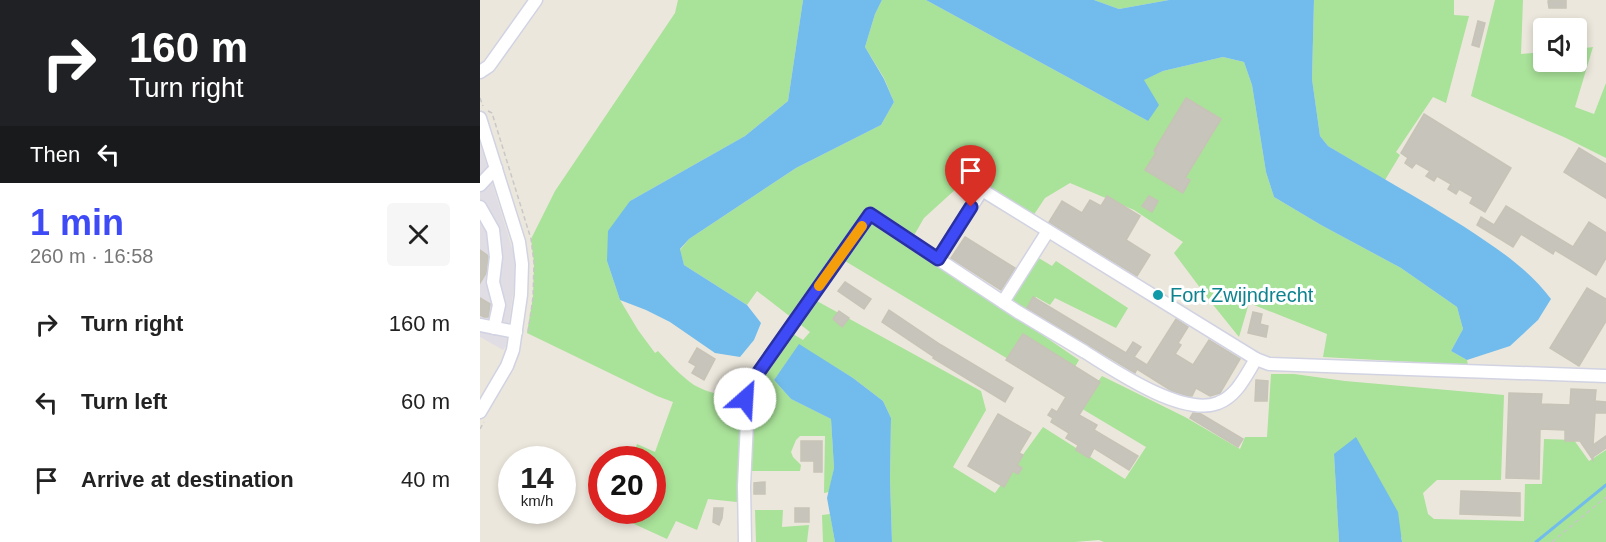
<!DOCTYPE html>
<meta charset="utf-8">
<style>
body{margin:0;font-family:Helvetica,sans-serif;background:#f6f6f6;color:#222;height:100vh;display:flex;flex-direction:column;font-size:22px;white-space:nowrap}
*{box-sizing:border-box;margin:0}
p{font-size:20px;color:#767676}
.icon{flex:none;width:33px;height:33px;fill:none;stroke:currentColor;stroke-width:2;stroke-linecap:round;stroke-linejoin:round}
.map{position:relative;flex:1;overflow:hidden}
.panel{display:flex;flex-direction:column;background:#fff;width:480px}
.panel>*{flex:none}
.top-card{background:#202124;color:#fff;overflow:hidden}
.buttons{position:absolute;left:1053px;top:18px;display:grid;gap:12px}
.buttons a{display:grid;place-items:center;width:54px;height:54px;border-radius:6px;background:#fff;box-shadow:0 3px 9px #0003;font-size:30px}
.speed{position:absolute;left:18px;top:446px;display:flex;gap:12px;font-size:30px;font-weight:700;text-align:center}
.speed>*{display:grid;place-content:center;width:78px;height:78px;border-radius:50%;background:#fff;box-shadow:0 3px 9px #0003;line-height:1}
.speed small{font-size:15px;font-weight:400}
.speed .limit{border:9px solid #d22;background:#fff;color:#111}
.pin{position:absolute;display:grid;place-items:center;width:51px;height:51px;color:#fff;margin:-62px -26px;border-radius:50% 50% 50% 0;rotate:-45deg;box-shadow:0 0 6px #0007}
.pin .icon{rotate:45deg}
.me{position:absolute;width:66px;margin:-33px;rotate:26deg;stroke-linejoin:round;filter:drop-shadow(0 0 4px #0008)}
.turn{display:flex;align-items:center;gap:21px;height:126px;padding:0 30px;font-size:27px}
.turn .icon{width:78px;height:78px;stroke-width:2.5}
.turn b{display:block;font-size:42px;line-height:51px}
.then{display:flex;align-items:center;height:57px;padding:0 30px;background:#0003;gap:12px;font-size:22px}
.round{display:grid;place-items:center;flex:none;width:63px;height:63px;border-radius:6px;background:#f6f6f6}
.head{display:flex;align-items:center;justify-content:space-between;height:102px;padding:0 30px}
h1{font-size:36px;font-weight:800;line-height:45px;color:#3f4af7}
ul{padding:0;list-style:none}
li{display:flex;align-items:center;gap:18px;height:78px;padding:0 30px}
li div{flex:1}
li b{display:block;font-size:22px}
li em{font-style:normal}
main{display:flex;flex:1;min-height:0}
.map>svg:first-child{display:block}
.industrial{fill:#e0dde4}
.green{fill:#a9e299}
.water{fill:#71bcec}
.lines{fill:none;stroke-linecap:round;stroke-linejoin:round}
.stream{stroke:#71bcec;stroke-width:3}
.building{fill:#c7c4bc;stroke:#c7c3b6;stroke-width:1.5}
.minor-casing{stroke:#d1d3e3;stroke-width:15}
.path{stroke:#c8c8c8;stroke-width:1.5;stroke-dasharray:4.5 3;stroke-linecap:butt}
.minor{stroke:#fff;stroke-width:12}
.route-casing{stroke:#2930a1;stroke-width:15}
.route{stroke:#3f4af7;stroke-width:10}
.slow{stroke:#f59e0b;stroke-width:10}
.culture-dot{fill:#0f9aa8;stroke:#fff;stroke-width:2}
.labels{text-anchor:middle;stroke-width:6;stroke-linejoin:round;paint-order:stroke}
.culture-label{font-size:20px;fill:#0d838f;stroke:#fff;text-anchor:start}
</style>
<main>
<section class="panel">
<div class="top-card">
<div class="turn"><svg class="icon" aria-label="right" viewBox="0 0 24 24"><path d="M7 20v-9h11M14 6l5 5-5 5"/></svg><div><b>160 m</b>Turn right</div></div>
<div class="then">Then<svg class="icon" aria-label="left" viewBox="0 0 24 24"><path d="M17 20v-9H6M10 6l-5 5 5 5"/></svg></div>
</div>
<div class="head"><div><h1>1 min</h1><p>260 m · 16:58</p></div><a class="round"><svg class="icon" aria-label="close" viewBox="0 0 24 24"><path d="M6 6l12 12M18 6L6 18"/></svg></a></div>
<ul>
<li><svg class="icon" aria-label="right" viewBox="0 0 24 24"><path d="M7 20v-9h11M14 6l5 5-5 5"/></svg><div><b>Turn right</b></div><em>160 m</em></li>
<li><svg class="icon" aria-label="left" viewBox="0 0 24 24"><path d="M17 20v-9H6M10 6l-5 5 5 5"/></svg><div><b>Turn left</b></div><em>60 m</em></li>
<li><svg class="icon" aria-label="arrive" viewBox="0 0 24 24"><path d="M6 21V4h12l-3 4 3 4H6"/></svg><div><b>Arrive at destination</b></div><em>40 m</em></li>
</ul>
</section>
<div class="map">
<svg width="1126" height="542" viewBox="0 0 1126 542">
<rect width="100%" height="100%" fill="#ece7dc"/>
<!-- industrial -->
<polygon class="industrial" points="0,143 34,255 35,279 26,346 23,350 0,337"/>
<!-- green -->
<g class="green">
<path d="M198,0H323L308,101L265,136L150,201L127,261L140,300L158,330L175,353L178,351C189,363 201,376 214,385C228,393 246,396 261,399L257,502L228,499L217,530L196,521L187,539L130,513L131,510H172V459H152L157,444L175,452L193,402L177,396L47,333L53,297L54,263L51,239L75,191L195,13Z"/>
<polygon points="402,0 446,0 668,121 663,80 683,71 743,57 764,62 772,85 786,172 794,197 841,225 921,268 977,307 983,329 971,351 987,360 988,365 843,357 847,334 769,303 759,337 730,301 694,253 703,242 654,210 590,183 565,198 553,216 501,180 477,188 444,218 429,244 599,360 581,391 365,261 335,300 501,391 506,410 473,467 515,493 563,427 645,479 666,447 599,407 622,376 705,417 760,449 765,437 787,437 791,374 814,374 865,381 1024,395 1021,480 957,480 943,493 948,514 954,519 1044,521 1045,484 1062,484 1064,439 1094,440 1109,461 1126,450 1126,542 922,542 922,538 854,454 859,542 624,542 619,540 595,542 412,542 410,479 411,418 403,401 373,378 319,345 294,380 311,399 351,419 354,468 349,492 344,493 345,436 320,436 316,440 311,452 313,457 321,465 320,471 270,471 267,406 274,388 313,334 323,340 330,332 277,291 267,305 204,265 200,250 209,239 316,168 401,125 414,102 404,78 385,47 395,14"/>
<polygon points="614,0 689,0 639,9"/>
<polygon points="834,0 974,0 974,15 989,16 966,103 953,97 916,152 920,155 905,180 848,146 840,136 832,79"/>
<polygon points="1015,0 1043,0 1041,54 1063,52 1064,62 1096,62 1097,49 1113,47 1095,107 1114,114 1126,83 1126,158 1086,138 991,96"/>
<polygon points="557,257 572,266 576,261 648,308 636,328 575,298 570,305 556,297 546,313 527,303"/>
<polygon points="275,510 303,510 302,527 329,525 327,542 276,542"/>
<polygon points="350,514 355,542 343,542 342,515"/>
</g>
<!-- water -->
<g class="water">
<polygon points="323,0 402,0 395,14 385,47 404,79 414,102 401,125 316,168 209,239 200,249 204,265 267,305 281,323 274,340 260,357 235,353 190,322 166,310 140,300 127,261 128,231 150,201 265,136 308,101"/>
<path d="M446,0H614L639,9L689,0H834L832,79L840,136L848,146C893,173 939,198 983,226C1015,247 1048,268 1071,299L1058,320L1030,346L987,360L971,351L983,329L977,307L921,268L841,225L794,197L786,172L772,85L764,62L743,57L683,71L664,80L679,105L668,121Z"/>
<polygon points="319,344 373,378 403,401 411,418 410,479 412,542 355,542 347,498 354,468 351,419 311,399 294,380"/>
<polygon points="876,437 918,512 922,542 859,542 854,454"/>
</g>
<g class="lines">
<!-- stream -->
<polyline class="stream" points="1056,542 1126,485"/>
</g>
<!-- building -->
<g class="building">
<polygon points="1072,0 1086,0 1086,8 1069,8 1068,1"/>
<polygon points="998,21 1005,23 999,47 992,45"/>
<polygon points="706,98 741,119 705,178 710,180 703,193 665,170 676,153 674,151"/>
<polygon points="944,114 1031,168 1005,212 990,203 993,197 979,189 976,194 968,189 971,184 957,176 954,181 946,176 950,171 936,163 932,168 925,163 928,158 921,153"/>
<polygon points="1099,148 1126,164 1126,198 1084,172"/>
<polygon points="627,196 660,216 646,240 670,255 657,276 569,222 582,201 602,213 610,200 621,206"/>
<polygon points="669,196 678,201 672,212 662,206"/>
<polygon points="1026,206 1093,247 1109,222 1126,233 1126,258 1116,275 1075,250 1073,254 1041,234 1033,247 997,225 1001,217 1014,225"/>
<polygon points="485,237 535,268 521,290 471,258"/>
<polygon points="0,250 7,255 8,257 6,273 0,283"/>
<polygon points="365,282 391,299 384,309 358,291"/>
<polygon points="1107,288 1126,299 1126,321 1099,366 1070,348"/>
<polygon points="553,297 646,353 653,342 661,347 654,357 667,365 696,319 708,327 698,343 701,345 695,354 713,365 729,340 760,359 740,393 730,396 716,388 712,396 708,396 692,391 657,369 655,373 547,308"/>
<polygon points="0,298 10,304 8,317 4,317 0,315"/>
<polygon points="409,310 461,345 533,388 525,402 453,358 454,357 402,322"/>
<polygon points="359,311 369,318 362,327 353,319"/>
<polygon points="773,312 782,314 780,324 788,326 786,337 768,333"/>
<polygon points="543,334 620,382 599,415 617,425 614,430 658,456 649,470 614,448 609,458 596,450 598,445 586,438 589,433 571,422 573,418 568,415 572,409 577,412 586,397 526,360"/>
<polygon points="217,348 235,359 224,380 212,373 216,366 209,362"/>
<polygon points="776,380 788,381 787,401 775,401"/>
<polygon points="1091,389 1116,390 1115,401 1126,402 1126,413 1115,413 1113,445 1126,436 1126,448 1113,457 1113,460 1100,441 1085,441 1085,430 1060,429 1059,479 1026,478 1029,393 1062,394 1061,404 1090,405"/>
<polygon points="713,413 721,414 763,439 758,447 710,418"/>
<polygon points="518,414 551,433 539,453 543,455 537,465 542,468 538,474 533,471 524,487 488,466"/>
<polygon points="321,441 342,441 342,472 334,472 334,461 321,461"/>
<polygon points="285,482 285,494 274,494 274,483"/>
<polygon points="981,491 1040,493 1040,516 980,514"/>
<polygon points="234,508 243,508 242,518 239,525 233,522"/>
<rect x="315" y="508" width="14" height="14"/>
</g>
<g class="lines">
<defs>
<g id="minor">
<polyline points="0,72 9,66 56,0"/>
<polyline points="0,118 39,242 42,264 41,295 33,350 27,366 0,412"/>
<polyline points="0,185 16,168"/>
<polyline points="0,207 13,230 16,257 13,282 19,305 14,328"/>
<polyline points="523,302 568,231"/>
<polyline points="0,325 36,332"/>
<polyline points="776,359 789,364 1126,376"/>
<path d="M265,542L264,486L267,422L265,399L267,389L390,214C439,247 489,279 538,312C560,325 583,339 605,352C635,371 703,417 738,403C757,396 766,375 776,359L502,190L458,259"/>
</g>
</defs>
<!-- minor casing -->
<use href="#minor" class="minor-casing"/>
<!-- path -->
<g class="path">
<polyline points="0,98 3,106"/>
<polyline points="8,111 12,113 51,239 54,263 53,297 48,332"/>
<polyline points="0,429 4,422"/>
<polyline points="1072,542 1126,497"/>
</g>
<!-- minor -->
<use href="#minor" class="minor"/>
</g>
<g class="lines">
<defs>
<polyline id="route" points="265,399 269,386 390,214 458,259 491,207"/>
</defs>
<!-- route casing -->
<use href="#route" class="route-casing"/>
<!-- route -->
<use href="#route" class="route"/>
<!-- slow -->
<polyline class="slow" points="339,286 382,226"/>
</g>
<!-- markers -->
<circle class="culture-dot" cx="678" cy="295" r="6"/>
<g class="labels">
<!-- culture labels -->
<g class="culture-label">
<text x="690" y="302">Fort Zwijndrecht</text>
</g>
</g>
</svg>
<div class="buttons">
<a><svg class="icon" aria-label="sound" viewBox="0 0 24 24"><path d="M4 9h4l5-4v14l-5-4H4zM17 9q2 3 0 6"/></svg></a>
</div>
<div class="speed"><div>14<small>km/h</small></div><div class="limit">20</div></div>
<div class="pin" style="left:491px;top:207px;background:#d93025"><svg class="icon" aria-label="arrive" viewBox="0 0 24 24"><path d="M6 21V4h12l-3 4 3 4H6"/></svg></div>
<svg class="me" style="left:265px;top:399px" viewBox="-20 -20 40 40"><circle r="19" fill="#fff"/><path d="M0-13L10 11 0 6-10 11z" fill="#3f4af7"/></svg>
</div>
</main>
